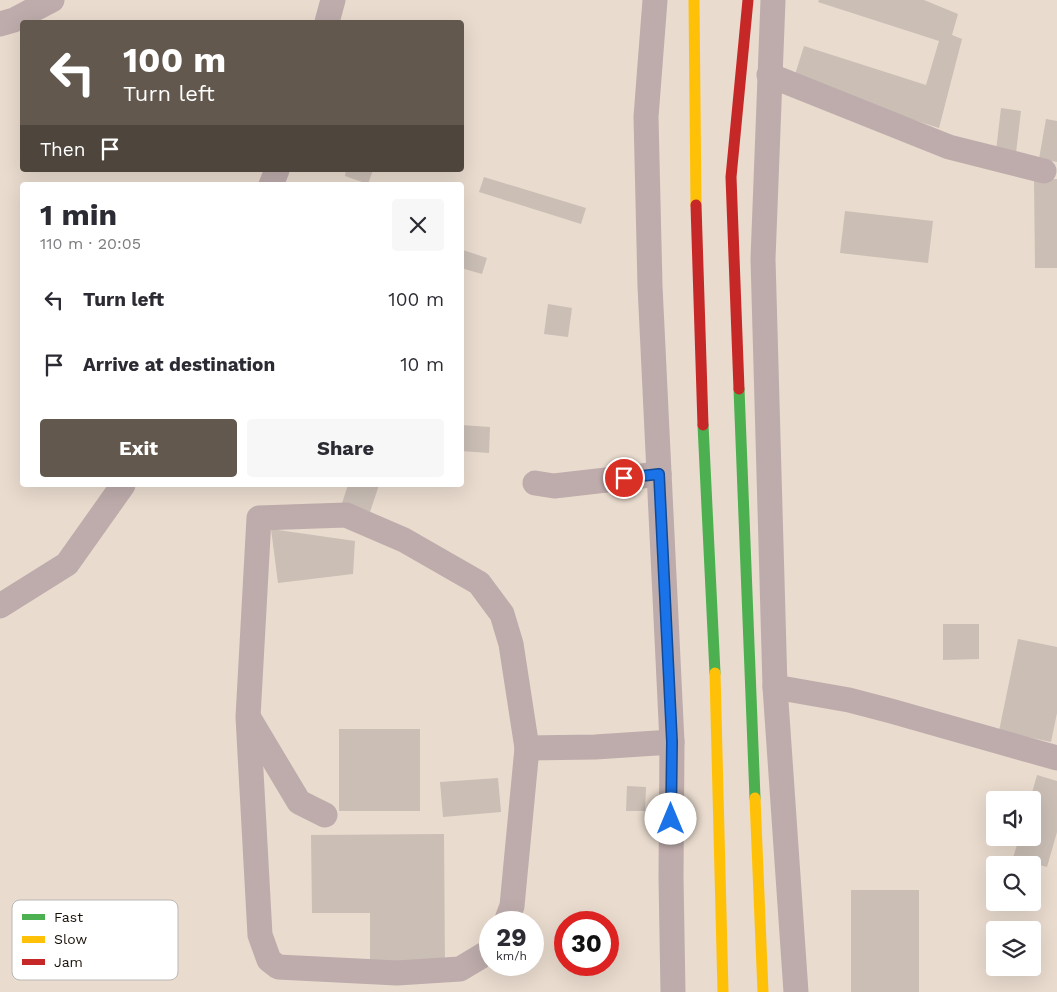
<!DOCTYPE html>
<meta charset="utf-8">
<style>
body{margin:0;font-family:"Work Sans",sans-serif;background:#f7f7f7;color:#2b2b33;height:100vh;display:flex;flex-direction:column;font-size:19px;white-space:nowrap}
*{box-sizing:border-box;margin:0}
p{font-size:16px;color:#7c7c81}
.icon{flex:none;width:28px;height:28px;fill:none;stroke:currentColor;stroke-width:2;stroke-linecap:round;stroke-linejoin:round}
.map{position:relative;flex:1;overflow:hidden}
.side{position:absolute;left:20px;top:182px;width:444px;height:305px;display:flex;flex-direction:column;background:#fff;border-radius:5px;box-shadow:0 5px 20px #0002}
.side>*{flex:none}
.guide{position:absolute;left:20px;top:20px;width:444px;height:152px;border-radius:5px;box-shadow:0 5px 20px #0002;background:#62584d;color:#fff;overflow:hidden}
.fabs{position:absolute;left:986px;top:791px;display:grid;gap:10px}
.fabs a{display:grid;place-items:center;width:55px;height:55px;border-radius:5px;background:#fff;box-shadow:0 5px 20px #0002;font-size:25px}
.speed{position:absolute;left:479px;top:911px;display:flex;gap:10px;font-size:25px;font-weight:700;text-align:center}
.speed>*{display:grid;place-content:center;width:65px;height:65px;border-radius:50%;background:#fff;box-shadow:0 5px 20px #0002;line-height:1}
.speed small{font-size:12px;font-weight:400}
.speed .limit{border:8px solid #d22;background:#fff;color:#111}
.pin{position:absolute;display:grid;place-items:center;width:42px;height:42px;color:#fff;margin:-21px;border:2px solid #fff;border-radius:50%;box-shadow:0 1px 5px #0007}
.me{position:absolute;width:55px;margin:-28px;rotate:0deg;stroke-linejoin:round;filter:drop-shadow(0 0 4px #0008)}
.turn{display:flex;align-items:center;gap:18px;height:105px;padding:0 20px;font-size:22px}
.turn .icon{width:65px;height:65px;stroke-width:2.5}
.turn b{display:block;font-size:35px;line-height:42px}
.then{display:flex;align-items:center;height:48px;padding:0 20px;background:#0003;gap:10px;font-size:19px}
.round{display:grid;place-items:center;flex:none;width:52px;height:52px;border-radius:5px;background:#f7f7f7}
.head{display:flex;align-items:center;justify-content:space-between;height:85px;padding:0 20px}
h1{font-size:30px;font-weight:700;line-height:38px}
.cta{display:flex;gap:10px;margin-top:auto;padding:10px 20px}
.cta a{flex:1;height:58px;border-radius:5px;background:#62584d;color:#fff;font-size:20px;font-weight:700;line-height:58px;text-align:center}
.cta a+a{background:#f7f7f7;color:#2b2b33}
ul{padding:0;list-style:none}
li{display:flex;align-items:center;gap:15px;height:65px;padding:0 20px}
li div{flex:1}
li b{display:block;font-size:19px}
li em{font-style:normal}
.map>svg:first-child{display:block}
.building{fill:#cabeb5}
.lines{fill:none;stroke-linecap:round;stroke-linejoin:round}
.street{stroke:#bdacab;stroke-width:25}
.fast{stroke:#4caf50;stroke-width:11}
.slow{stroke:#ffc107;stroke-width:11}
.jam{stroke:#c62828;stroke-width:11}
.route-casing{stroke:#114b97;stroke-width:12}
.route{stroke:#1a73e8;stroke-width:9}
.key{fill:#fff;stroke:#bab8b5;stroke-width:1}
.key-label{font-size:14px;fill:#191108}
</style>
<div class="map">
<svg width="1057" height="992" viewBox="0 0 1057 992">
<rect width="100%" height="100%" fill="#e9dbce"/>
<!-- building -->
<g class="building">
<polygon points="819,0 924,0 958,14 952,35 962,39 939,128 793,81 804,46 926,85 939,41 818,2"/>
<polygon points="1001,108 1021,111 1016,153 996,151"/>
<polygon points="1046,119 1057,121 1057,162 1039,159"/>
<polygon points="346,170 373,170 368,184 345,176"/>
<polygon points="484,177 586,208 581,224 479,192"/>
<polygon points="1034,179 1057,179 1057,268 1035,268"/>
<polygon points="845,211 933,221 928,263 840,253"/>
<polygon points="463,250 487,258 482,274 461,268"/>
<polygon points="548,304 572,308 568,337 544,334"/>
<polygon points="461,425 490,427 489,453 461,451"/>
<polygon points="348,485 379,485 370,512 342,503"/>
<polygon points="271,529 355,541 353,574 278,583"/>
<polygon points="943,624 979,624 979,659 943,660"/>
<polygon points="1018,639 1057,647 1057,713 1051,742 999,731"/>
<rect x="339" y="729" width="81" height="82"/>
<polygon points="1037,775 1057,781 1057,832 1047,867 1013,858 1019,838 1032,838 1032,800 1030,800"/>
<polygon points="498,778 501,812 443,817 440,782"/>
<polygon points="627,786 646,787 645,811 626,811"/>
<polygon points="444,834 445,967 370,968 370,913 312,913 311,835"/>
<rect x="851" y="890" width="68" height="102"/>
</g>
<g class="lines">
<!-- street -->
<g class="street">
<polyline points="655,0 646,117 650,286 672,742 671,877 673,992"/>
<polyline points="773,0 763,259 775,687 796,992"/>
<polyline points="327,22 333,0"/>
<polyline points="0,24 14,20 52,0"/>
<polyline points="769,75 949,147 1044,171"/>
<polyline points="271,185 277,170"/>
<polyline points="535,483 554,486 659,474"/>
<polyline points="0,606 67,564 123,485"/>
<polyline points="775,687 849,700 891,711 1057,758"/>
<polyline points="250,720 299,802 325,815"/>
<polyline points="527,748 595,747 672,742"/>
<polyline points="490,951 460,969 397,973 278,967 269,960 260,935 248,717 259,518 346,515 404,540 479,583 502,614 511,644 527,748 512,906 506,922"/>
</g>
<!-- fast -->
<g class="fast">
<polyline points="739,389 755,798"/>
<polyline points="703,425 715,673"/>
</g>
<!-- slow -->
<g class="slow">
<polyline points="694,0 696,205"/>
<polyline points="715,673 723,992"/>
<polyline points="755,798 763,992"/>
</g>
<!-- jam -->
<g class="jam">
<polyline points="696,205 703,425"/>
<polyline points="739,389 731,177 748,0"/>
</g>
</g>
<g class="lines">
<defs>
<polyline id="route" points="624,478 659,474 672,742 671,819"/>
</defs>
<!-- route casing -->
<use href="#route" class="route-casing"/>
<!-- route -->
<use href="#route" class="route"/>
</g>
<!-- legend -->
<rect x="12" y="900" width="166" height="80" rx="8" class="key"/>
<rect x="22" y="914" width="23" height="6" fill="#4caf50"/>
<rect x="22" y="936" width="23" height="7" fill="#ffc107"/>
<rect x="22" y="959" width="23" height="6" fill="#c62828"/>
<g class="key-label">
<text x="54" y="922">Fast</text>
<text x="54" y="944">Slow</text>
<text x="54" y="967">Jam</text>
</g>
</svg>
<div class="fabs">
<a><svg class="icon" aria-label="sound" viewBox="0 0 24 24"><path d="M4 9h4l5-4v14l-5-4H4zM17 9q2 3 0 6"/></svg></a>
<a><svg class="icon" aria-label="search" viewBox="0 0 24 24"><circle cx="10" cy="10" r="6"/><path d="M15 15l6 6"/></svg></a>
<a><svg class="icon" aria-label="layers" viewBox="0 0 24 24"><path d="M12 4l9 5-9 5-9-5zM3 14l9 5 9-5"/></svg></a>
</div>
<div class="speed"><div>29<small>km/h</small></div><div class="limit">30</div></div>
<div class="pin" style="left:624px;top:478px;background:#d93025"><svg class="icon" aria-label="arrive" viewBox="0 0 24 24"><path d="M6 21V4h12l-3 4 3 4H6"/></svg></div>
<svg class="me" style="left:671px;top:819px" viewBox="-20 -20 40 40"><circle r="19" fill="#fff"/><path d="M0-13L10 11 0 6-10 11z" fill="#1a73e8"/></svg>
<div class="guide">
<div class="turn"><svg class="icon" aria-label="left" viewBox="0 0 24 24"><path d="M17 20v-9H6M10 6l-5 5 5 5"/></svg><div><b>100 m</b>Turn left</div></div>
<div class="then">Then<svg class="icon" aria-label="arrive" viewBox="0 0 24 24"><path d="M6 21V4h12l-3 4 3 4H6"/></svg></div>
</div>
<section class="side">
<div class="head"><div><h1>1 min</h1><p>110 m · 20:05</p></div><a class="round"><svg class="icon" aria-label="close" viewBox="0 0 24 24"><path d="M6 6l12 12M18 6L6 18"/></svg></a></div>
<ul>
<li><svg class="icon" aria-label="left" viewBox="0 0 24 24"><path d="M17 20v-9H6M10 6l-5 5 5 5"/></svg><div><b>Turn left</b></div><em>100 m</em></li>
<li><svg class="icon" aria-label="arrive" viewBox="0 0 24 24"><path d="M6 21V4h12l-3 4 3 4H6"/></svg><div><b>Arrive at destination</b></div><em>10 m</em></li>
</ul>
<div class="cta"><a>Exit</a><a>Share</a></div>
</section>
</div>
